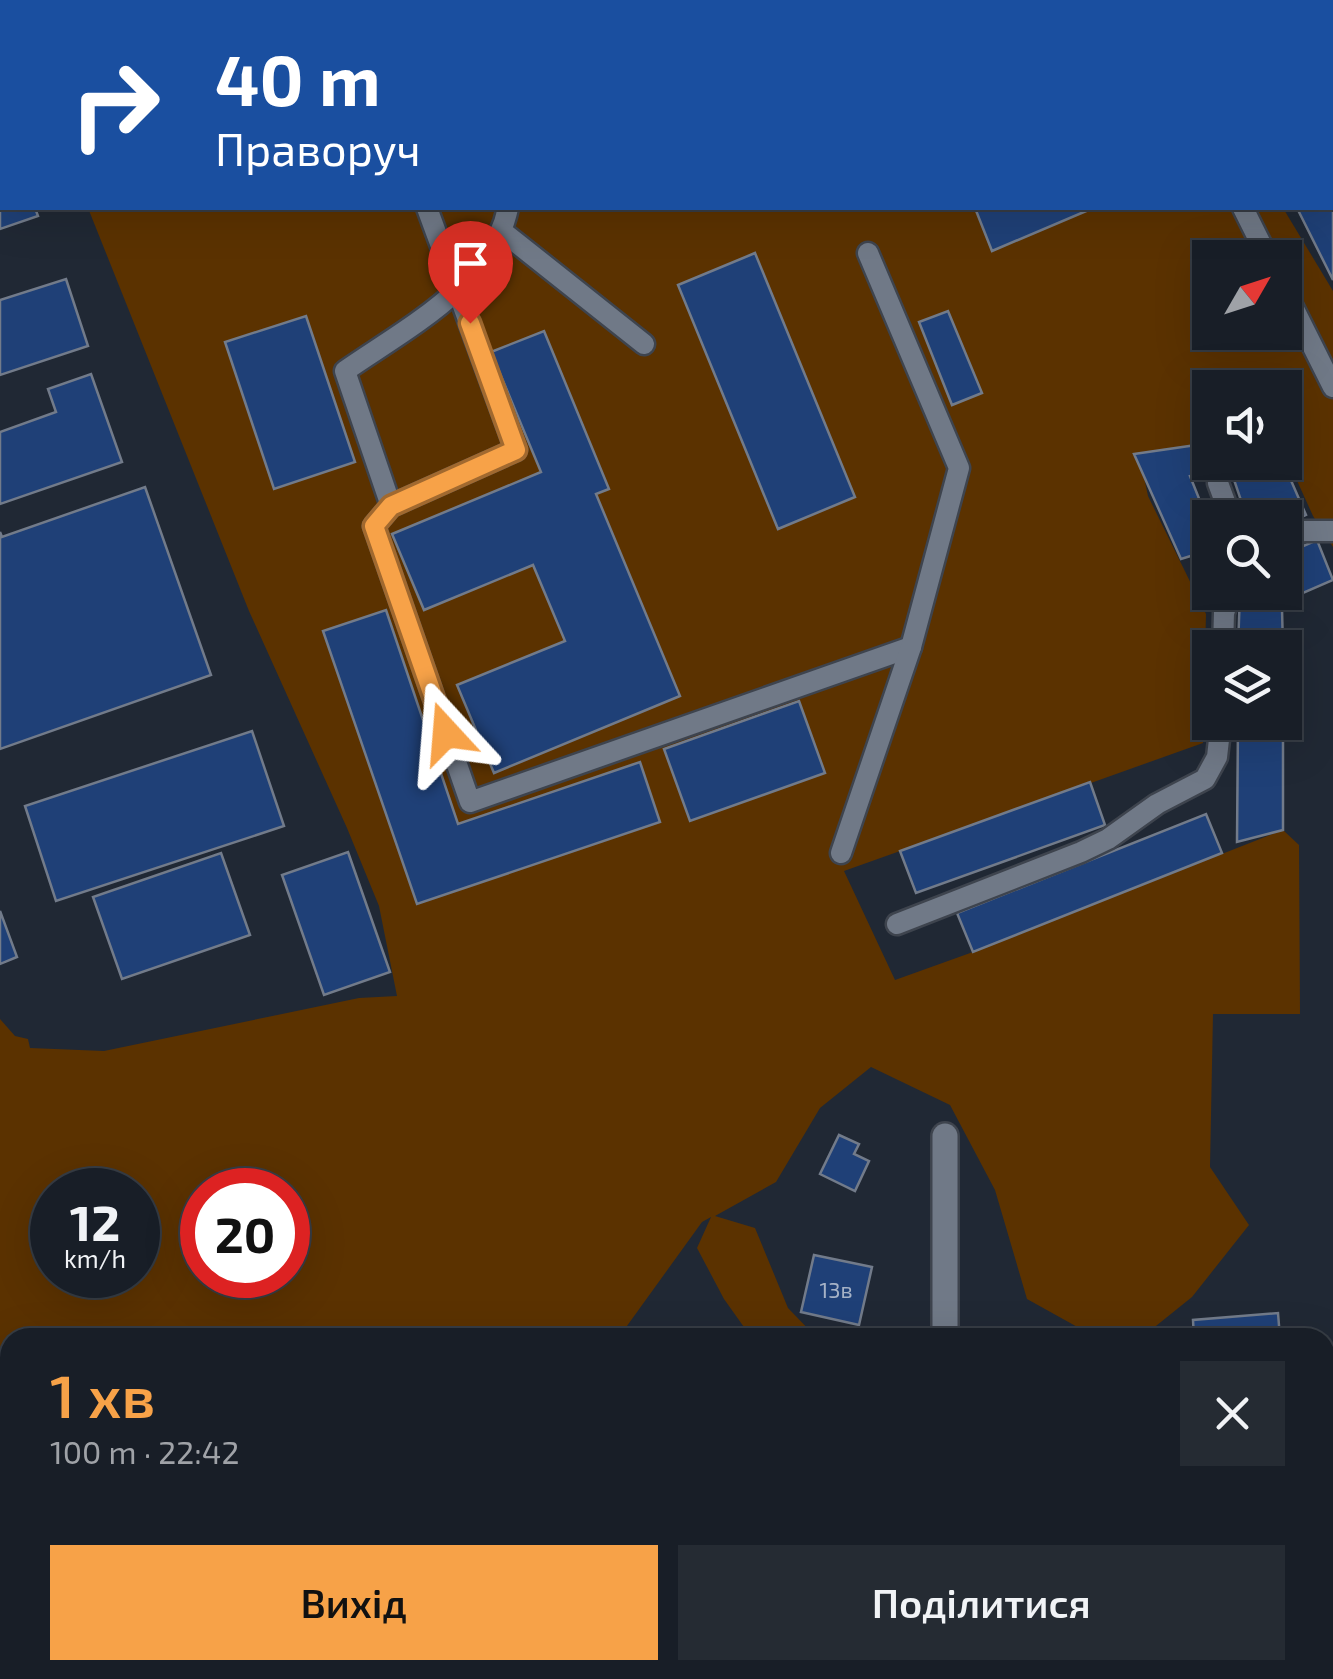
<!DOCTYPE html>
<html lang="uk">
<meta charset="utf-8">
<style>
body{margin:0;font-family:"Exo 2",sans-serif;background:#252b33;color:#f1f3f6;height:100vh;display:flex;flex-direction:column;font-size:38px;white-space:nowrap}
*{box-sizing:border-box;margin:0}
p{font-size:32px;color:#9fa2a7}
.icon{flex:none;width:55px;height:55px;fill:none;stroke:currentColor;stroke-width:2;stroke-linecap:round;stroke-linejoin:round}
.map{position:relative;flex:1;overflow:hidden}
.sheet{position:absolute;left:0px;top:1328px;width:1335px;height:352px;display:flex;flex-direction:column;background:#181e27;border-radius:30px 30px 0 0;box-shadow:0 10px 40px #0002,0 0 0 2px #363c44}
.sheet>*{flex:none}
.top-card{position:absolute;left:0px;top:0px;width:1335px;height:210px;box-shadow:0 10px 40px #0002,0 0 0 2px #363c44;background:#1a4fa0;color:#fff;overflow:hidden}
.needle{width:65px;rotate:51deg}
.fabs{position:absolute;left:1192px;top:240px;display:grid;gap:20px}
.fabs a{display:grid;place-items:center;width:110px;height:110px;border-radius:0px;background:#181e27;box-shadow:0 10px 40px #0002,0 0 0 2px #363c44;font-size:50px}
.speed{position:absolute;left:30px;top:1168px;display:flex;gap:20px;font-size:50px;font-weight:700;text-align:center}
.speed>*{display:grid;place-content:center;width:130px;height:130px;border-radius:50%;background:#181e27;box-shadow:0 10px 40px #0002,0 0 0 2px #363c44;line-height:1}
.speed small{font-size:25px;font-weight:400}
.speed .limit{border:15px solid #d22;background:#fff;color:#111}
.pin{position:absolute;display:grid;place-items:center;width:85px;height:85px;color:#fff;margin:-102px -42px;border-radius:50% 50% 50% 0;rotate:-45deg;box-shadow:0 0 10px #0007}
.pin .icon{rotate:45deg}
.me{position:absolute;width:110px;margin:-55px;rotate:341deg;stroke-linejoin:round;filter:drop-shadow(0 0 8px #0008)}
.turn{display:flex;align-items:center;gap:35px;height:210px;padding:0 50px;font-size:45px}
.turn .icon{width:130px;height:130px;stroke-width:2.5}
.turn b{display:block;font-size:70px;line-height:85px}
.round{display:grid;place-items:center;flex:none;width:105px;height:105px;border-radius:0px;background:#252b33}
.headline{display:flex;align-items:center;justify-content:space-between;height:170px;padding:0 50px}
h1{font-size:60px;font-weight:600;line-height:75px;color:#f7a248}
.cta{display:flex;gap:20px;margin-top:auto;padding:20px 50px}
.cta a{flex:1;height:115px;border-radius:0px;background:#f7a248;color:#111;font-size:40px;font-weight:600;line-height:115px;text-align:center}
.cta a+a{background:#252b33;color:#f1f3f6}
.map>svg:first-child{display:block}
.green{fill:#5b3200;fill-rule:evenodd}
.building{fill:#1f4077;stroke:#727b8a;stroke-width:2.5}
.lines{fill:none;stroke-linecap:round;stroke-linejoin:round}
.lane-casing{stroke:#3e444e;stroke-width:25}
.street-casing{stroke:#3e444e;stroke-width:30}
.path{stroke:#5e656f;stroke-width:6;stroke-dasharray:2.5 8;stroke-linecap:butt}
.lane{stroke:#707987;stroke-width:20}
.street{stroke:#707987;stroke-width:25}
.route-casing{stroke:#a1692f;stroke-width:25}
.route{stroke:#f7a248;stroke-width:18}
.labels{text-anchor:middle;stroke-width:8;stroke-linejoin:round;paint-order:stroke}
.number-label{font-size:22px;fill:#a6b2c6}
</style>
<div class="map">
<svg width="1333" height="1679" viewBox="0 0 1333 1679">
<rect width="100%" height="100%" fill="#202834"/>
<!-- green -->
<g class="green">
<polygon points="5,0 599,0 595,2"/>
<path d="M88,208H1283L1333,291V547L1313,516L1289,463L1285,461V388H1210V455L1141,463L1148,496L1206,614L1203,743L844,871L895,980L973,952L1283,830L1299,845L1300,1014H1213L1210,1167L1249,1225L1192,1297L1146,1334H1090L1027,1299L995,1190L950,1105L871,1067L820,1108L776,1182L715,1216L755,1228L788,1308L816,1337H751L724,1299L697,1248L711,1217L702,1222L619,1337L10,1338V1670H263L252,1679H0V1019L15,1036L28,1039L30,1048L104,1051L359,998L397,996L379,906L347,828L249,611ZM1210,258H1285V332H1210ZM52,1190H138V1275H52ZM202,1190H288V1275H202Z"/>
<polygon points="1325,1502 1333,1510 1333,1679 1175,1679 1177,1670 1325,1670"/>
<polygon points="652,1670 846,1670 855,1679 669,1679"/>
</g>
<!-- building -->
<g class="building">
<polygon points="102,0 270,0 271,2 103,2"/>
<polygon points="1332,77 1333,78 1333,280 1297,208 1332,208"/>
<polygon points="0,105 2,208 35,208 38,216 0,229"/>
<polygon points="975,208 1090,208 1091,209 992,251"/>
<polygon points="755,253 855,497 778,529 678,285"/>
<polygon points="66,279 88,346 0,375 0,300"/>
<polygon points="948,311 982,393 952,405 919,322"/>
<polygon points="306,316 355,462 274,489 225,342"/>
<polygon points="544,331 609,489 596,494 680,696 494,773 457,685 565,641 533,565 424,610 392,534 541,472 491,352"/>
<polygon points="91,374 122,462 0,504 0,432 56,412 48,389"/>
<polygon points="1210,443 1210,462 1283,462 1306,515 1285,525 1285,518 1247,518 1229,465 1190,476 1210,526 1210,550 1181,559 1134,454"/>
<polygon points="145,487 211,675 0,749 0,532 2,537"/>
<polygon points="1317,540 1333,580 1298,595 1282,609 1283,648 1238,648 1240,592 1285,592 1285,554"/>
<polygon points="386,610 458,824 640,762 660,822 417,904 323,631"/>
<polygon points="799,701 825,773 690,821 664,749"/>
<polygon points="1238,722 1283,722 1283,830 1237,842"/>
<polygon points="252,731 284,826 56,901 25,806"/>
<polygon points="1090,782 1105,825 916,893 900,851"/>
<polygon points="1206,814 1222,853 973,952 957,913"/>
<polygon points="348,852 390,972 324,995 282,875"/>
<polygon points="221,853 250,935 122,979 93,897"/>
<polygon points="0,911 17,957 0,964"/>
<polygon points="839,1135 859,1144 854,1154 869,1161 855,1191 820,1174"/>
<polygon points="814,1255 872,1267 859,1325 801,1312"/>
<polygon points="1278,1313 1280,1338 1194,1338 1193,1320"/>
<rect x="1325" y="1458" width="8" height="49"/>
<polygon points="389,1670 473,1670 479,1679 395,1679"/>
</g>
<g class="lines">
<defs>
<g id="lane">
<polyline points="347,0 348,2"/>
<polyline points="699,0 710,2"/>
<polyline points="1019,0 1020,2"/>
<polyline points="551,2 551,0"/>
<polyline points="794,2 799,0"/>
<path d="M508,208C492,285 405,329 345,371L391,506L374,526L470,802L911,647"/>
<polyline points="1243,208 1268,258"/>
<polyline points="503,232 644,344"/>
<polyline points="1285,291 1333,387"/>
<polyline points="1218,483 1231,518"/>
<polyline points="391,506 516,450 427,208"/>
<polyline points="1285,538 1303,531 1333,531"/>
<polyline points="1223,648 1224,613 1231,592"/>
<polyline points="841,853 911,647 959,468 868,253"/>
<polyline points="897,924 1081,852 1108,839 1157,804 1205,779 1217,757 1221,722"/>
</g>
<g id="street">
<polyline points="945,1338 945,1136"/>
<polyline points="909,1670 917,1679"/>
<polyline points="985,1679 990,1670"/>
</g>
</defs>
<!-- lane casing -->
<use href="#lane" class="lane-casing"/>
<!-- street casing -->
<use href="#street" class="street-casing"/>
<!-- path -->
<g class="path">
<polyline points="1104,0 1105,2"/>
<polyline points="1300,0 1301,2"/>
<polyline points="1332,66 1333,67"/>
</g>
<!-- lane -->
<use href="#lane" class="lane"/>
<!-- street -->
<use href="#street" class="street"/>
</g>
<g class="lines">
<defs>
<polyline id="route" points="446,733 374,526 391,506 516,450 470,323"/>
</defs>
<!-- route casing -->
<use href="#route" class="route-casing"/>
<!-- route -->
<use href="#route" class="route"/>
</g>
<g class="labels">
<!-- number labels -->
<g class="number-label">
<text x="836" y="1298">13в</text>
</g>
</g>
</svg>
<div class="fabs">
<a><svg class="needle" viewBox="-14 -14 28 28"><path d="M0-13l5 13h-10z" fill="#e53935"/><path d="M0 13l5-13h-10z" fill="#9fa2a7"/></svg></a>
<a><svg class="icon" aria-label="sound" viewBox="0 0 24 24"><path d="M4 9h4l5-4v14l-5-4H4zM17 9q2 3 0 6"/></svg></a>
<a><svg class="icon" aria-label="search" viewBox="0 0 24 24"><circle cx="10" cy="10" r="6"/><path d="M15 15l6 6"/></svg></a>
<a><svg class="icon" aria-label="layers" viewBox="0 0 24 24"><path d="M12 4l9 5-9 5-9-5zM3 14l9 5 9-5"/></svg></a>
</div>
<div class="speed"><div>12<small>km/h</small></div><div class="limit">20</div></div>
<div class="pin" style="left:470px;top:323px;background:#d93025"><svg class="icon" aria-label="arrive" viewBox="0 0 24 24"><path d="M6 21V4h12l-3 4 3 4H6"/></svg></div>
<svg class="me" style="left:446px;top:733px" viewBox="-20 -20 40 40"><path d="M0-17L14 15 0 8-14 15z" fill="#f7a248" stroke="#fff" stroke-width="4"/></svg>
<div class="top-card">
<div class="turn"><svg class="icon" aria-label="right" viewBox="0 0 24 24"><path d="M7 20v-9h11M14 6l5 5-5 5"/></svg><div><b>40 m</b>Праворуч</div></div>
</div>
<section class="sheet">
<div class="headline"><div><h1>1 хв</h1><p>100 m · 22:42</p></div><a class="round"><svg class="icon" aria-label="close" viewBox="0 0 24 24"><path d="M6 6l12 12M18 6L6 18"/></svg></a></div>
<div class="cta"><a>Вихід</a><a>Поділитися</a></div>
</section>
</div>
